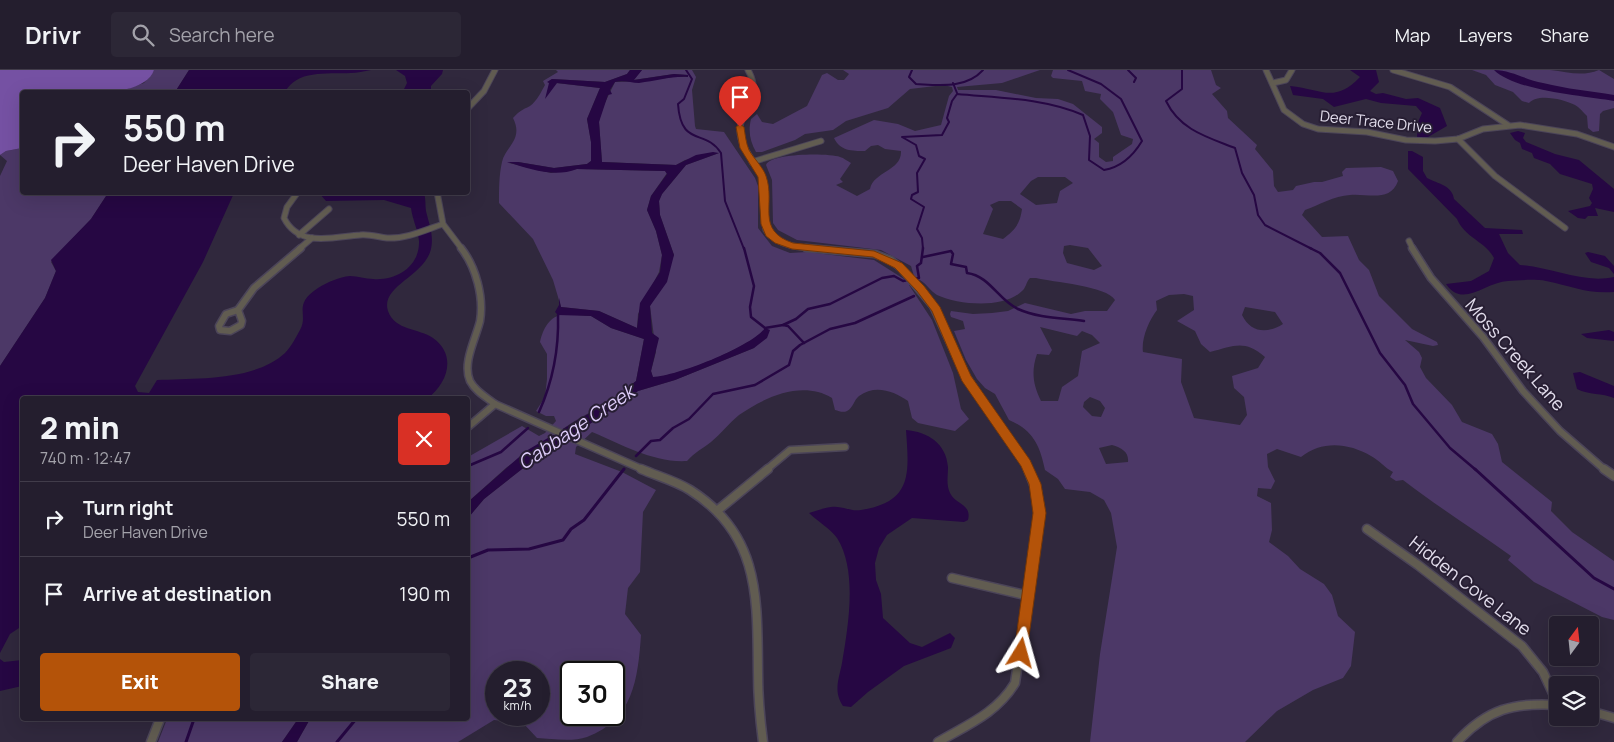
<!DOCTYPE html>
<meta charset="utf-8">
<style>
body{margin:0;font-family:Manrope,sans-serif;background:#2c2736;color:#f1f3f6;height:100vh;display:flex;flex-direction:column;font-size:19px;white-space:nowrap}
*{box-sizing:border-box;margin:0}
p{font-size:16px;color:#a3a2aa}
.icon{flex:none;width:28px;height:28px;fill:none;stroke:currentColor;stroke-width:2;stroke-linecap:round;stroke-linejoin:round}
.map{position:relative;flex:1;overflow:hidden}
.side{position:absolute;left:20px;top:326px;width:450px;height:325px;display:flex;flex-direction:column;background:#241e2e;border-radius:5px;box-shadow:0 5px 20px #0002,0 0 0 1px #413c4a}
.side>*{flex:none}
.hud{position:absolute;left:20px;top:20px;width:450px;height:105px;border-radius:5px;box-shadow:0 5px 20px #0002,0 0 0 1px #413c4a;background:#241e2e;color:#f1f3f6;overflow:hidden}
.needle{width:32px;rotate:15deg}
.buttons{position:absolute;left:1549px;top:546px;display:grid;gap:10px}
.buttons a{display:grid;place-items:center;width:50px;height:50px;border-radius:5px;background:#241e2e;box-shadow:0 5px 20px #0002,0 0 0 1px #413c4a;font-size:25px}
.speed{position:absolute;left:485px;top:591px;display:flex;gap:10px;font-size:25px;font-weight:700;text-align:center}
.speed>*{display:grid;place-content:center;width:65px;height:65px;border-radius:50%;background:#241e2e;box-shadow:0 5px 20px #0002,0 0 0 1px #413c4a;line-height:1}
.speed small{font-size:12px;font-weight:400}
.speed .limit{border:2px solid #111;border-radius:8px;background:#fff;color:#111}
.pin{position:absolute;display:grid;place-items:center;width:42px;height:42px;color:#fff;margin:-51px -21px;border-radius:50% 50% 50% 0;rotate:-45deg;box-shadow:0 0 5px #0007}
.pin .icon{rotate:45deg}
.me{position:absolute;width:55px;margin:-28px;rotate:8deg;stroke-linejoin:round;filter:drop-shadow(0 0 4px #0008)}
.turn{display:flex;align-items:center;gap:18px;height:105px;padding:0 20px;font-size:22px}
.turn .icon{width:65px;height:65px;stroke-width:2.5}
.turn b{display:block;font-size:35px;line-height:42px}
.round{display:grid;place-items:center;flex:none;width:52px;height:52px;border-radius:5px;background:#2c2736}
.head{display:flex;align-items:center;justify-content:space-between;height:85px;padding:0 20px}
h1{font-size:30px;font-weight:800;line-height:38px}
.action{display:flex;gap:10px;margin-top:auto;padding:10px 20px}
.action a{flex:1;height:58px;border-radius:5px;background:#b45309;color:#fff;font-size:20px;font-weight:800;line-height:58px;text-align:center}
.action a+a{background:#2c2736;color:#f1f3f6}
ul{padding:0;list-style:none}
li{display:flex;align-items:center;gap:15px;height:75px;padding:0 20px;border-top:1px solid #413c4a}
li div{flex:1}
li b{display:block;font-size:19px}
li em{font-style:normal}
header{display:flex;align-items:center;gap:30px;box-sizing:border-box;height:70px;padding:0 25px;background:#241e2e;border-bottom:1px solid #413c4a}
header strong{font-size:24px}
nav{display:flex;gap:28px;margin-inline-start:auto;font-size:18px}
.search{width:350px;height:45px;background:#2c2736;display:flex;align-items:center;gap:12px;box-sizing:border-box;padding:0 18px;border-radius:5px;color:#a3a2aa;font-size:19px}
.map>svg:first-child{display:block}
.green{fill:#4c3867;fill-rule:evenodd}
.forest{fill:#7551a3}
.water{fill:#260743}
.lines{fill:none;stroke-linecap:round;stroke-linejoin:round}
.stream-far2{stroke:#260743;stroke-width:2}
.stream-far1{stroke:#260743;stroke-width:2.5}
.stream{stroke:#260743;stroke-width:3}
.river{fill:#260743;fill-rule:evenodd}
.street-far2-casing{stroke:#4c4559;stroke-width:7}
.street-far1-casing{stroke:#4c4559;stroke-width:9}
.street-casing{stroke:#4c4559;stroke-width:11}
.street-far2{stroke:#615c51;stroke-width:5}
.street-far1{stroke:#615c51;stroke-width:6}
.street{stroke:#615c51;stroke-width:8}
.route{fill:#b45309;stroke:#753606}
.labels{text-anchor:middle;stroke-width:4;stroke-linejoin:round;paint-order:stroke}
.far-street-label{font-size:15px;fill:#e2ddec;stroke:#271e33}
.street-label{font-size:18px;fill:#e2ddec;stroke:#271e33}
.water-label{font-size:19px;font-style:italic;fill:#ddccf9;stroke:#271e33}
</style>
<header>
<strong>Drivr</strong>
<div class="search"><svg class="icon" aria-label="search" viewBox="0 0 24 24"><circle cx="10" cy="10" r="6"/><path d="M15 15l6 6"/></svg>Search here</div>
<nav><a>Map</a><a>Layers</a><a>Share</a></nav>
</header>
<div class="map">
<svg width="1614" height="672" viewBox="0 0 1614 672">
<rect width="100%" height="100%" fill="#30283d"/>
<!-- green -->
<g class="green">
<polygon points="154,0 189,0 175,22 118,22 144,13"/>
<path d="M556,0H630L627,4L605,12L552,9L548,12L550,13L546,27L556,13L600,18L587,49L591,72V91L587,94L554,98L518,92L509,93L551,103L577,99L665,101L667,103L651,126L647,140L656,161L662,185L659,202L638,244L637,258L599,241L561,237L553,210L533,169L499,133C499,119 499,105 502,92C505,77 524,70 513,48C519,41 522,40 530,36C537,31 541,22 545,15L543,11L558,2Z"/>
<path d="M642,0H692L696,7L692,20L695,56L696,59L724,62L755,108L758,116V158L772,176L790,183L807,182L874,190L904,209L914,206L911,196L881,180L797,170L778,160L773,153L772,110L766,95C771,83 828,83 840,87C844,88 847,91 851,93L840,109L843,112L836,115L857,126L870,119C874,101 902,101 901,81L885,79L878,75L871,76L865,81C852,81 840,81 834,68L874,50L898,54L915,61L941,55L949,26L953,21L952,17L944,15L910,19L888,38L846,51L833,60L805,64L795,70L762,82H756C750,71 748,61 751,49L757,44L762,52L773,54L807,36L822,5L827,3L838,10H844L849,4L843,0H1040L1002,13L957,17L958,20H996L1036,28L1058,29L1073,34L1102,57V63L1094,69L1099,73V87L1106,92L1113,91V87L1132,74L1133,69L1121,65L1113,42L1100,29L1101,24L1085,21L1082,11L1053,8L1051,6L1053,0H1211L1216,15L1221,18L1212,24L1227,41L1228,48L1257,75L1255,79L1273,101L1274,116L1278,122L1293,120L1296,116L1314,112H1322L1343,106L1342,102L1346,98L1381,97L1393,101L1398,111C1390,133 1367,123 1350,125C1334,126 1319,135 1305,140L1302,145L1322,167L1348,166L1359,190L1369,200L1379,226L1412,259L1437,272L1438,275L1433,276L1405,270L1419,282L1422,288L1420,297L1426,308L1452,335L1462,352L1492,364L1498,374L1502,392L1552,432L1551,441L1572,462L1614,491V550L1602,547L1534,512L1508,490L1511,486C1475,460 1438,437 1403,410L1396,411L1390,407L1393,402C1385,398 1379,390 1371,386C1349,373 1322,370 1301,387L1277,379L1267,384L1268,397L1275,411L1271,419L1258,418L1257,426L1271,433L1272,460L1269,472L1288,486L1300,499L1324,514L1332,525L1338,546L1355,562L1351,596L1343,608L1313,620L1277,641L1245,672H1090L1100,584L1117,477L1111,443L1104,430L1090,422L1065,419L1058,409L1045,400C1040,376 1033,360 1009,350L995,324L985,318L977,309L966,290L954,261L965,259L963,251L951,247L950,244L951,241L973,244L992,243L1008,241L1025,233L1071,244L1085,241H1107L1115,230C1107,216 1052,212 1036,208H1030C1026,212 1026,218 1022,221C1004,239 959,235 937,225C930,221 927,214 920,210L909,215L932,250L953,303L961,339L969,349L955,361L918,353L912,348L908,331C894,321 875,314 859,326C854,330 853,338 847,341C843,343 839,341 835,340L832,328C802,310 765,327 739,345C729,353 721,364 711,372C702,379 695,382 687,391C654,393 623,375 592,362L576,377L575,384L622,402L656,420L643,442L640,502L628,518L625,544L641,565C638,609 633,650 587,667C573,672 552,669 537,668L523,653L494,650L458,672H297L310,649H468V448L484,429L536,388L559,375L638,321L675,310L754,278L761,264C733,283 686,303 653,308L651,301L656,282L650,236L674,185L660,145L659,131L662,124L686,95L719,83L685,90L676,95L602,92L599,52L600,43L615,12L646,11L673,7H688V5L674,4L633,10ZM1038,107H1065L1073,113L1060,121L1057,133L1036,135L1020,124L1031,111ZM999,131H1011L1022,139C1020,154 1015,160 1003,169L983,164L993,139L990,135ZM1070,175L1088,178L1102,196L1094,200L1067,193L1063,183L1064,176ZM1184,224L1193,226L1194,240L1177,251L1195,261L1201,274L1210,282C1234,276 1244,269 1265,287L1258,298L1232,306L1234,318L1244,327L1247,345L1240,355L1194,348L1181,312L1182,289L1143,282C1141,269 1149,250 1157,240L1156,231L1169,225ZM1245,237L1275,242L1283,254C1267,264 1251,263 1242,245ZM1040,257L1077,266L1082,261L1092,265L1100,273L1082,281L1078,306L1062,317L1058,331H1041C1033,315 1031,301 1037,284L1049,285L1052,280ZM1090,327L1100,331L1105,338L1101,347L1092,346L1083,337L1084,332ZM1112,375C1122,378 1129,382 1128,392L1106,394L1099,378ZM496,602H539V645H496ZM571,602H614V645H571Z"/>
<path d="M1472,0C1497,0 1525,0 1550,0C1568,2 1582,7 1599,0L1614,9V38L1603,41L1600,44L1599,61L1593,62L1588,58L1587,46C1583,42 1579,37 1575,35C1564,29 1537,23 1529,33L1522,31L1513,22L1495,15L1486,5Z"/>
<polygon points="22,78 22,122 108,123 91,149 51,192 56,201 45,228 0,296 0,106 7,91 0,85 6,81"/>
<path d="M564,244L591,246L611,258L644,269L636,311L615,328L573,352L507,397L468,432V387L522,356L539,366L545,363L556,351L554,346H546L536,341L545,327L547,309V284L540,272C543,258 550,246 564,244Z"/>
<polygon points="167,649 298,649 282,672 158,672"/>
</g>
<!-- forest -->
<path class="forest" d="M0,0H154C143,33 51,22 22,22V78L6,81L0,85Z"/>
<!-- water -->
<g class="water">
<path d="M189,0H371C364,1 357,3 351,3C325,4 297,0 285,22H175Z"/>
<polygon points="396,0 443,0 442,4 431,16 431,22 396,22 404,19 407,13 405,6"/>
<path d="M630,0H642L634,10L674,4L688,5V7C671,6 656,11 639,13C631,13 624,10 615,12L610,20L612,24L608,25L599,52L602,92L676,95L696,85L713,82L719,83L686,95L662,124L659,131L660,145L674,185L667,212L650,236L652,263L659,268L651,301L653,307C677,306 751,277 765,258L770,260L767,268L754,278L675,310L638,321L559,375L536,388L484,429L468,448V432L526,381L615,328L636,311L644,269L611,258L591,246L558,245L555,242L559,235V228L561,237L599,241L637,258L640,233L660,202L662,185L656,161L647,140L651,126L667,104L665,101L577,99C554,108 530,99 507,92H518L554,98L587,94L591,91V72L587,49L600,18L557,13L545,29L549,13L547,12L552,9L605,12L627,4Z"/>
<path d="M1350,0H1376L1379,12L1370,21L1376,24L1383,23L1406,29L1418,28L1440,38L1447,56L1428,67H1417L1418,52L1422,43L1416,36L1381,33L1366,29L1334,37L1323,29L1293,25L1290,16C1322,19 1334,34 1360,7Z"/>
<polygon points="1518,61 1525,63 1523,68 1526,72 1555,84 1579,90 1614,119 1614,142 1595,138 1598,146 1588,146 1585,149 1578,148 1568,141 1590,136 1592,133 1589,128 1593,119 1592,114 1560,104 1550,94 1534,88 1532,83 1522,79 1520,73 1515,70 1510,63"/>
<path d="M1408,81H1412L1423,87V101L1427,108C1438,114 1452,115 1454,129L1485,158L1522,160L1523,164H1499L1508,183L1520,195C1551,197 1583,214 1614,207V222C1586,224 1572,216 1546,211C1537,209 1517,210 1508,211C1485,212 1463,239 1446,214L1471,211L1489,201L1494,188C1485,171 1465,168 1457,149L1408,99Z"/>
<path d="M108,123H234L203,192L135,316L138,322L149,323L157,310C196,308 255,311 285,283C291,277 296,267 300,260C309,244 292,235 318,218C328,212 339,207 350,206C358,206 365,209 373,209C397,211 420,196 419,171C418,160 412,148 411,138L384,130L326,131L319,123H424C426,129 425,135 426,141C429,154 434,165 431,179C425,206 380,216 388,241C395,261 419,258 433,268C457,285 448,313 427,329H22V556L10,564L0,583V296L45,228L56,201L51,190L91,149Z"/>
<polygon points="1588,182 1605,186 1614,196 1614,204 1609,198 1591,192 1585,183"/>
<polygon points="1609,260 1614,262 1614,271 1587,268 1581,264"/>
<path d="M1580,302L1614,316V328C1602,323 1589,325 1577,319L1573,303Z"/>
<path d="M906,360C928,362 946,373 948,397C948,407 946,414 950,423C956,435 972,434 968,450L964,452L912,448L887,465L879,478L875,493L876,510L881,524L883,548L910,573L922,577L950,563L955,568L951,578L904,596L868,622L851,637L843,636C833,621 839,609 842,593C848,557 858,501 837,468C831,459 817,451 809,443C816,441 823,438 831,437C841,435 851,442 861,440C913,432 909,403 906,360Z"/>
<polygon points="0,589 4,592 22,590 22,616 0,621"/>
<polygon points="298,649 310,649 297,672 282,672"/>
</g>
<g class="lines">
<!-- stream-far2 -->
<g class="stream-far2">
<path d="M686,0L692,9L684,29L678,34C681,78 705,58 721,83L725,131L744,179"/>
<path d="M912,0L909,7L916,14C939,15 966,19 983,0"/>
<polyline points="1128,0 1136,8 1134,12"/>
<path d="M1182,0V19L1166,31C1180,60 1207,67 1235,78L1242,103L1254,125L1258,145L1265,155L1312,179"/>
<polyline points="953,13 957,23"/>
<path d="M923,179L922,168L917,159L924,137L911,129L912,125L918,122L917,103L925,89L919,86L916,75L902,67L942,65L949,52L947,48L952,31L957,24C1000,28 1043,28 1083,45L1090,66L1089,90L1104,100C1122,97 1133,86 1142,71L1121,29L1101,14L1068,0"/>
</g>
<!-- stream-far1 -->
<g class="stream-far1">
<polyline points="744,178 754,216 750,237 751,247 765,258 783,255 796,249 808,239 830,234 882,208 894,206 903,211 919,208 917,196 921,193 923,178"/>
<polyline points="1310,178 1320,183 1340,203 1380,283 1405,315 1413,334 1450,378 1476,400"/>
<path d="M923,187L951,181L953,184L951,194L966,197L967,203C990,206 998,230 1018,239C1038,248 1062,248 1084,251"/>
<polyline points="783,255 788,256 804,273"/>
<path d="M539,342C553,311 559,279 558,245"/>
<polyline points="636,386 651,371 660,370 673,358 689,349 713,324 755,315 789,295 793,281 800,275 830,259 855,253 914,226"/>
<polyline points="468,396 501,382 528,358"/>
</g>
<!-- stream -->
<g class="stream">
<polyline points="1475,399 1594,508 1614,519"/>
<polyline points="468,488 488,480 529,479 563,470 571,459 584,450 624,399"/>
<polyline points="186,672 194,649"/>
<polyline points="337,672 356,649"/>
</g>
<!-- river -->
<path class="river" d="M1494,0C1511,0 1526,10 1543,13C1567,19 1590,21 1614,25V31C1585,26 1515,21 1494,0Z"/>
<defs>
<g id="street-far2">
<path d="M748,0C764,29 740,35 740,61C740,80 757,92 763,110C768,126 762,143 766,160C778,177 802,178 821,179"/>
<polyline points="1266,0 1284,40 1303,54 1318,59 1367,62 1406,70 1435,71 1458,69 1483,59 1520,55 1577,64 1614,77"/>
<polyline points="1393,0 1450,17 1508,55"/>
<polyline points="1273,13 1286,10 1292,0"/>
<polyline points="468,38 484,21 495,0"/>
<polyline points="1458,69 1495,106 1565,158"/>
<polyline points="752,92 821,71"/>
<path d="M298,122L287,137L284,148C299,178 333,167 360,165C369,164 378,167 387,168C406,169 425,160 443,154"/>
<polyline points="437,122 443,154 462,179"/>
<polyline points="299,165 329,139"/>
<polyline points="1409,171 1413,179"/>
<polyline points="299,179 312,168"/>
</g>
<g id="street-far1">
<path d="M461,178C476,197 484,227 480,251C476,268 462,293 470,311C475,321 486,327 495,334L644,400"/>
<polyline points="806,178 875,184 891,190 902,199 933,236 964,303 1029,400"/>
<polyline points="1412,178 1431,208 1483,267 1523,321 1560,361 1605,400"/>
<polygon points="238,240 242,251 241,255 230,261 220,260 219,256 226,244"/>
<polyline points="238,240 254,218 301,178"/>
<polyline points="468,357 495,334"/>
<polyline points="766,400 790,380 845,377"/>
</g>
<g id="street">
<path d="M641,399C657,406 676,411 690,420C761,465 757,529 758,603C758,626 760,649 763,672"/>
<polyline points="1604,399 1614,406"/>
<polyline points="718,440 768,399"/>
<polyline points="1367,459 1418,495 1522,576 1543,602 1558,634"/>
<polyline points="952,508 1029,526"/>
<polyline points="1590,641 1614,648"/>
<polyline points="151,672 160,649"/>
<path d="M938,672C967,655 997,643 1015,613L1039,450L1037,422L1028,399"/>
<path d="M1457,672C1487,639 1514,632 1558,635"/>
</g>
</defs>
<!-- street-far2 casing -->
<use href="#street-far2" class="street-far2-casing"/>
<!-- street-far1 casing -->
<use href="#street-far1" class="street-far1-casing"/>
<!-- street casing -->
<use href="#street" class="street-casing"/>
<!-- street-far2 -->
<use href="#street-far2" class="street-far2"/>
<!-- street-far1 -->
<use href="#street-far1" class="street-far1"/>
<!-- street -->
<use href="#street" class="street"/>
</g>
<!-- route -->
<path class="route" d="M740,54L744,57C745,64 746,73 749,80C754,89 763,97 766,106C776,134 755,160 793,173L874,181L902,193L924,216L940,237L971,306L1030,390L1041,414L1046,443L1026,588L1021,590L1016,588L1014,583L1033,443L1029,414L1021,396L962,311L932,241L917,221L895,198L873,187L792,179L775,173L766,166L761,154L758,107L740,78L736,57Z"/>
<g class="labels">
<!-- far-street labels -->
<g class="far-street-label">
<text transform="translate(1376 52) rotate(6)" y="5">Deer Trace Drive</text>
</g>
<!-- street labels -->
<g class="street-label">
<text transform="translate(1515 285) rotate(49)" y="6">Moss Creek Lane</text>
<text transform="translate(1470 516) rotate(38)" y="6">Hidden Cove Lane</text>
</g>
<!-- water labels -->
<g class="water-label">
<text transform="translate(576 357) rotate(-34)" y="7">Cabbage Creek</text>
</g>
</g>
</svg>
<div class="buttons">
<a><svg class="needle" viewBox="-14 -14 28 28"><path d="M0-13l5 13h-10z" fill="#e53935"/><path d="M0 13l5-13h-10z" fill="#a3a2aa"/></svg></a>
<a><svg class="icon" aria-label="layers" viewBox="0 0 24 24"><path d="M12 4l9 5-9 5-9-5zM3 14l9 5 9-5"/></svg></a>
</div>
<div class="speed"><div>23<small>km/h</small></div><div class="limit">30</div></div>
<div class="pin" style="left:740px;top:57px;background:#d93025"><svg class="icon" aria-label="arrive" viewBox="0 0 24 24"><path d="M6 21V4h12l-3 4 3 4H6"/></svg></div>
<svg class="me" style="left:1021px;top:583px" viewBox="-20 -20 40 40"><path d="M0-17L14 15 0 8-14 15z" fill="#b45309" stroke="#fff" stroke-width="4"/></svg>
<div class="hud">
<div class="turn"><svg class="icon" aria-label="right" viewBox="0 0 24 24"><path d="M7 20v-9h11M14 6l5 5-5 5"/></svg><div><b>550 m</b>Deer Haven Drive</div></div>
</div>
<section class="side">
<div class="head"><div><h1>2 min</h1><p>740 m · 12:47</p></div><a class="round" style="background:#d93025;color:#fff"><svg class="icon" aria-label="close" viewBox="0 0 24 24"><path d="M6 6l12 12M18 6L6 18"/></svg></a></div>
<ul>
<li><svg class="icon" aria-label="right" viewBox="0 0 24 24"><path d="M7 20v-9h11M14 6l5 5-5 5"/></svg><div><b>Turn right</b><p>Deer Haven Drive</p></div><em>550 m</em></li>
<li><svg class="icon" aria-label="arrive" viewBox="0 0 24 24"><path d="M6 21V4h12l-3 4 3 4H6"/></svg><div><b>Arrive at destination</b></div><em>190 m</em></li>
</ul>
<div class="action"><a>Exit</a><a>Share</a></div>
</section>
</div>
